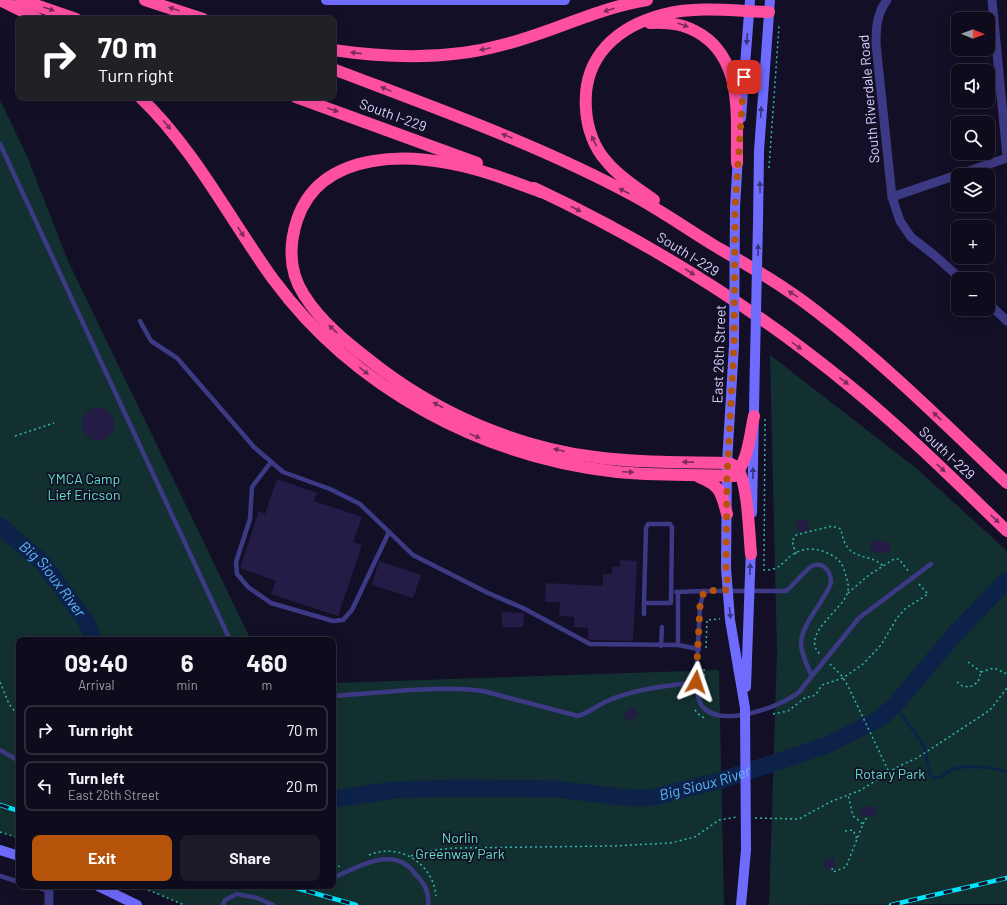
<!DOCTYPE html>
<meta charset="utf-8">
<style>
body{margin:0;font-family:Barlow,sans-serif;background:#1c1929;color:#f1f3f6;height:100vh;display:flex;flex-direction:column;font-size:15px;white-space:nowrap}
*{box-sizing:border-box;margin:0}
p{font-size:13px;color:#9b9ba3}
.icon{flex:none;width:22px;height:22px;fill:none;stroke:currentColor;stroke-width:2;stroke-linecap:round;stroke-linejoin:round}
.map{position:relative;flex:1;overflow:hidden}
.side{position:absolute;left:16px;top:637px;width:320px;height:252px;display:flex;flex-direction:column;background:#0e0b1c;border-radius:8px;box-shadow:0 4px 16px #0002,0 0 0 1px #2e2b3b}
.side>*{flex:none}
.hud{position:absolute;left:16px;top:16px;width:320px;height:84px;border-radius:8px;box-shadow:0 4px 16px #0002,0 0 0 1px #2e2b3b;background:#202124;color:#fff;overflow:hidden}
.needle{width:26px;rotate:91deg}
.controls{position:absolute;left:951px;top:12px;display:grid;gap:8px}
.controls a{display:grid;place-items:center;width:44px;height:44px;border-radius:8px;background:#0e0b1c;box-shadow:0 4px 16px #0002,0 0 0 1px #2e2b3b;font-size:20px}
.pin{position:absolute;display:grid;place-items:center;width:34px;height:34px;color:#fff;margin:-17px;border-radius:8px;box-shadow:0 2px 6px #0006}
.me{position:absolute;width:44px;margin:-22px;rotate:5deg;stroke-linejoin:round;filter:drop-shadow(0 0 3px #0008)}
.turn{display:flex;align-items:center;gap:14px;height:84px;padding:0 16px;font-size:18px}
.turn .icon{width:52px;height:52px;stroke-width:2.5}
.turn b{display:block;font-size:28px;line-height:34px}
.eta{display:flex;justify-content:space-evenly;align-items:center;height:68px;text-align:center}
.eta b{font-size:24px;font-weight:700;line-height:28px}
.action{display:flex;gap:8px;margin-top:auto;padding:8px 16px}
.action a{flex:1;height:46px;border-radius:8px;background:#b45309;color:#fff;font-size:16px;font-weight:700;line-height:46px;text-align:center}
.action a+a{background:#1c1929;color:#f1f3f6}
ul{padding:0;list-style:none}
li{display:flex;align-items:center;gap:12px;height:50px;margin:0 8px 6px;padding:0 8px;border:2px solid #2e2b3b;border-radius:8px}
li div{flex:1}
li b{display:block;font-size:15px}
li em{font-style:normal}
.map>svg:first-child{display:block}
.green{fill:#12302f}
.lines{fill:none;stroke-linecap:round;stroke-linejoin:round}
.stream{stroke:#0c2248;stroke-width:3}
.river{stroke:#0c2248;stroke-width:17}
.building{fill:#241b47}
.path{stroke:#2fb8b0;stroke-width:1.5;stroke-dasharray:2 3;stroke-linecap:butt}
.lane{stroke:#3d3a85;stroke-width:4.5}
.street{stroke:#3d3a85;stroke-width:9}
.secondary{stroke:#6f6bff;stroke-width:10}
.highway{stroke:#ff4fa3;stroke-width:12}
.rail-casing{stroke:#00e5ff;stroke-width:4.5}
.rail{stroke:#130f26;stroke-width:3;stroke-dasharray:9;stroke-linecap:butt}
.secondary-bridge{stroke:#6f6bff;stroke-width:10}
.oneway{fill:#7d2c5e}
.oneway2{fill:#38347d}
.route{stroke:#b45309;stroke-width:7;stroke-dasharray:0 12.6}
.labels{text-anchor:middle;stroke-width:3.5;stroke-linejoin:round;paint-order:stroke}
.street-label{font-size:14px;fill:#d9d4ff;stroke:#130f26}
.park-label{font-size:14px;fill:#5fe0c0;stroke:#130f26}
.water-label{font-size:15px;font-style:italic;fill:#62b6ff;stroke:#130f26}
</style>
<div class="map">
<svg width="1007" height="905" viewBox="0 0 1007 905">
<rect width="100%" height="100%" fill="#130f26"/>
<!-- green -->
<g class="green">
<polygon points="0,100 27,156 68,261 251,640 19,640 19,838 0,832"/>
<polygon points="770,355 916,468 1007,551 1007,904 769,905 777,652"/>
<polygon points="719,670 724,905 184,905 139,886 333,886 333,683"/>
</g>
<g class="lines">
<!-- stream -->
<path class="stream" d="M895,705L924,746L930,775L934,778C943,779 946,772 954,769C966,765 995,767 1007,772"/>
<!-- river -->
<g class="river">
<path id="s1" d="M0,526L43,563L86,621L94,640"/>
<path id="s2" d="M333,799L394,790L459,788L555,789L621,797L640,798L654,797L722,780L827,745L881,718L895,705L954,635L1007,580"/>
</g>
</g>
<!-- building -->
<g class="building">
<circle cx="98" cy="424" r="16"/>
<polygon points="277,479 317,493 314,501 362,517 353,542 362,545 338,616 271,594 276,581 240,568 259,511 265,514"/>
<polygon points="807,519 809,530 798,532 796,522"/>
<polygon points="871,541 890,542 889,553 871,552"/>
<polygon points="620,560 637,561 633,641 590,640 588,639 588,628 574,627 574,617 559,616 560,602 545,602 546,583 603,586 603,574 612,574 612,567 620,567"/>
<polygon points="379,561 421,575 413,598 372,585"/>
<polygon points="502,612 524,613 523,627 502,627"/>
<polygon points="632,707 638,714 630,722 623,715"/>
<polygon points="874,805 876,815 862,817 860,808"/>
<polygon points="833,857 836,866 826,870 823,862"/>
</g>
<g class="lines">
<!-- path -->
<g class="path">
<polyline points="769,168 779,26"/>
<path d="M765,419L764,570C781,570 781,563 792,555C805,546 820,548 833,556C840,560 843,565 845,573C847,579 850,587 847,594C841,611 800,635 820,654"/>
<polyline points="15,436 54,423"/>
<path d="M796,554L792,541L796,535L832,526L841,529C846,564 868,551 883,566"/>
<polyline points="848,593 869,575 894,559 899,559 909,572"/>
<polyline points="706,648 707,620 720,619"/>
<polyline points="968,662 981,672"/>
<polyline points="830,664 842,676 848,686 889,772"/>
<polyline points="704,669 705,695 707,700"/>
<polyline points="981,672 994,668 1007,674"/>
<polyline points="0,682 9,704 19,717"/>
<polyline points="957,682 962,686 970,687 978,682 981,672"/>
<polyline points="695,710 698,714 706,719"/>
<polyline points="773,714 788,711 806,697 812,697 816,694 822,685 843,678 863,664 881,645 897,618 906,608 928,594 918,583"/>
<polyline points="755,818 799,819 830,802 861,790 899,766 917,758 990,710 1007,688"/>
<polyline points="863,824 867,817"/>
<polyline points="845,831 853,830 857,839"/>
<polyline points="0,832 19,838"/>
<path d="M369,855C399,842 433,863 436,896"/>
<polyline points="411,856 421,852 453,848 613,846 670,843 695,837 719,820 737,817"/>
<polyline points="333,867 341,866"/>
<polyline points="832,868 833,872 846,867 863,824 853,816 848,795"/>
<polyline points="139,886 184,905"/>
</g>
<!-- lane -->
<g class="lane">
<polyline points="0,144 230,640"/>
<polyline points="140,321 151,341 177,358 254,447 283,472 330,489 360,504 413,555 488,593 523,608 590,644 678,645 678,592"/>
<polyline points="271,462 252,487 250,519 236,562 237,574 248,587 271,603 333,621 343,620 352,610 389,532"/>
<polygon points="648,524 670,524 672,527 671,603 644,603 646,528"/>
<polyline points="676,592 704,591"/>
<polyline points="644,603 644,614"/>
<polyline points="678,645 699,649"/>
<polyline points="661,646 662,627"/>
<path d="M696,682L700,606L704,591H786C794,585 807,568 812,566C825,561 831,573 831,583C824,602 802,623 801,643C801,654 807,665 812,676"/>
<path d="M333,696C382,693 434,685 483,691L578,716C588,713 595,707 605,702C632,689 666,686 696,682C697,690 697,699 702,706C720,729 781,707 799,692L859,618L931,564"/>
<polyline points="0,750 19,761"/>
<polyline points="0,876 19,882"/>
<path d="M333,876H337C356,868 384,851 405,864C409,866 413,871 416,875C424,882 430,894 428,905"/>
<polyline points="33,886 49,891"/>
<polyline points="223,905 225,900 237,894 257,898 273,905"/>
</g>
<!-- street -->
<g class="street">
<path d="M887,0C877,13 876,27 876,44L892,197L900,221L911,237L934,255L961,279"/>
<polyline points="992,0 1007,157"/>
<polyline points="892,197 1007,158"/>
<polyline points="988,303 1007,321"/>
<polyline points="49,905 49,886"/>
</g>
<!-- secondary -->
<g class="secondary">
<polyline points="326,0 565,0"/>
<polyline points="741,118 750,0"/>
<polyline points="735,208 738,155"/>
<polyline points="758,222 759,151 770,0"/>
<polyline points="734,345 727,463 726,568 730,620 745,708"/>
<polyline points="752,513 755,359"/>
<polyline points="746,687 751,547"/>
<polyline points="0,850 19,856"/>
<polyline points="98,886 137,905"/>
<polyline points="741,905 746,850"/>
</g>
<!-- highway -->
<g class="highway">
<polyline points="0,0 38,19"/>
<polyline points="21,0 76,19"/>
<polyline points="145,0 203,19"/>
<path d="M650,23C670,22 685,24 702,35C744,63 736,119 737,163"/>
<path d="M333,50C388,58 448,60 502,45C551,33 597,8 647,0"/>
<path d="M333,69C435,108 540,145 636,197C663,212 689,230 715,246C749,266 784,286 816,311C884,363 945,424 1007,483"/>
<path d="M140,97C195,150 229,218 273,279C354,389 483,457 617,472C656,476 695,474 734,476C748,463 750,434 754,416"/>
<polyline points="296,97 477,163"/>
<path d="M534,188C647,241 755,308 851,387C906,432 956,482 1007,531"/>
<path d="M541,192C519,184 497,175 474,169C415,152 321,148 297,220C289,245 289,272 304,295C321,322 347,343 372,362C435,412 515,447 595,457C639,463 683,462 727,463C733,464 736,466 739,471C748,488 749,533 751,554"/>
<path d="M654,200C639,189 619,177 607,162C594,148 587,128 586,109C582,57 617,26 665,14C697,6 736,11 769,12"/>
<path d="M699,477C721,486 721,492 727,514"/>
</g>
<defs>
<g id="rail">
<polyline points="0,805 19,811"/>
<polyline points="289,886 356,905"/>
<polyline points="891,905 1007,878"/>
</g>
</defs>
<!-- rail casing -->
<use href="#rail" class="rail-casing"/>
<!-- rail -->
<use href="#rail" class="rail"/>
<!-- secondary-bridge -->
<g class="secondary-bridge">
<polyline points="734,345 735,208"/>
<polyline points="755,359 758,222"/>
<polyline points="745,708 746,850"/>
</g>
</g>
<!-- one-way arrows -->
<defs><path id="oneway-solid" d="M-6-.8H1V-3.2L6.5 0L1 3.2V.8H-6Z"/></defs>
<g class="oneway">
<use href="#oneway-solid" transform="translate(49 9) rotate(19)"/>
<use href="#oneway-solid" transform="translate(174 9) rotate(-162)"/>
<use href="#oneway-solid" transform="translate(609 10) rotate(162)"/>
<use href="#oneway-solid" transform="translate(683 25) rotate(20)"/>
<use href="#oneway-solid" transform="translate(485 49) rotate(168)"/>
<use href="#oneway-solid" transform="translate(356 53) rotate(-174)"/>
<use href="#oneway-solid" transform="translate(386 89) rotate(-158)"/>
<use href="#oneway-solid" transform="translate(333 110) rotate(19)"/>
<use href="#oneway-solid" transform="translate(167 125) rotate(49)"/>
<use href="#oneway-solid" transform="translate(507 136) rotate(-158)"/>
<use href="#oneway-solid" transform="translate(594 141) rotate(-115)"/>
<use href="#oneway-solid" transform="translate(624 191) rotate(-153)"/>
<use href="#oneway-solid" transform="translate(576 209) rotate(27)"/>
<use href="#oneway-solid" transform="translate(241 232) rotate(57)"/>
<use href="#oneway-solid" transform="translate(690 272) rotate(33)"/>
<use href="#oneway-solid" transform="translate(793 294) rotate(-148)"/>
<use href="#oneway-solid" transform="translate(333 329) rotate(-137)"/>
<use href="#oneway-solid" transform="translate(797 346) rotate(36)"/>
<use href="#oneway-solid" transform="translate(364 371) rotate(39)"/>
<use href="#oneway-solid" transform="translate(844 381) rotate(38)"/>
<use href="#oneway-solid" transform="translate(438 405) rotate(-152)"/>
<use href="#oneway-solid" transform="translate(937 416) rotate(-137)"/>
<use href="#oneway-solid" transform="translate(475 436) rotate(22)"/>
<use href="#oneway-solid" transform="translate(559 450) rotate(-166)"/>
<use href="#oneway-solid" transform="translate(688 462) rotate(-179)"/>
<use href="#oneway-solid" transform="translate(941 468) rotate(43)"/>
<use href="#oneway-solid" transform="translate(628 472) rotate(3)"/>
<use href="#oneway-solid" transform="translate(995 519) rotate(44)"/>
</g>
<g class="oneway2">
<use href="#oneway-solid" transform="translate(747 39) rotate(95)"/>
<use href="#oneway-solid" transform="translate(761 112) rotate(-86)"/>
<use href="#oneway-solid" transform="translate(760 187) rotate(-91)"/>
<use href="#oneway-solid" transform="translate(758 250) rotate(-89)"/>
<use href="#oneway-solid" transform="translate(753 473) rotate(-89)"/>
<use href="#oneway-solid" transform="translate(750 569) rotate(-88)"/>
<use href="#oneway-solid" transform="translate(730 613) rotate(85)"/>
</g>
<g class="lines">
<!-- route -->
<polyline class="route" points="696,682 700,606 704,591 728,590 726,568 727,476 734,345 735,208 744,77"/>
</g>
<g class="labels">
<!-- street labels -->
<g class="street-label">
<text transform="translate(869 99) rotate(-95)" y="5">South Riverdale Road</text>
<text transform="translate(393 115) rotate(20)" y="5">South I-229</text>
<text transform="translate(688 254) rotate(32)" y="5">South I-229</text>
<text transform="translate(719 354) rotate(-88)" y="5">East 26th Street</text>
<text transform="translate(947 453) rotate(43)" y="5">South I-229</text>
</g>
<!-- park labels -->
<g class="park-label">
<text x="84" y="484">YMCA Camp<tspan x="84" dy="16">Lief Ericson</tspan></text>
<text x="890" y="779">Rotary Park</text>
<text x="460" y="843">Norlin<tspan x="460" dy="16">Greenway Park</tspan></text>
</g>
<!-- water labels -->
<g class="water-label">
<text dy="5" stroke="none"><textPath href="#s1" startOffset="75">Big Sioux River</textPath></text>
<text dy="5" stroke="none"><textPath href="#s2" startOffset="375">Big Sioux River</textPath></text>
</g>
</g>
</svg>
<div class="controls">
<a><svg class="needle" viewBox="-14 -14 28 28"><path d="M0-13l5 13h-10z" fill="#e53935"/><path d="M0 13l5-13h-10z" fill="#9b9ba3"/></svg></a>
<a><svg class="icon" aria-label="sound" viewBox="0 0 24 24"><path d="M4 9h4l5-4v14l-5-4H4zM17 9q2 3 0 6"/></svg></a>
<a><svg class="icon" aria-label="search" viewBox="0 0 24 24"><circle cx="10" cy="10" r="6"/><path d="M15 15l6 6"/></svg></a>
<a><svg class="icon" aria-label="layers" viewBox="0 0 24 24"><path d="M12 4l9 5-9 5-9-5zM3 14l9 5 9-5"/></svg></a>
<a>+</a>
<a>−</a>
</div>
<div class="pin" style="left:744px;top:77px;background:#d93025"><svg class="icon" aria-label="arrive" viewBox="0 0 24 24"><path d="M6 21V4h12l-3 4 3 4H6"/></svg></div>
<svg class="me" style="left:696px;top:682px" viewBox="-20 -20 40 40"><path d="M0-17L14 15 0 8-14 15z" fill="#b45309" stroke="#fff" stroke-width="4"/></svg>
<div class="hud">
<div class="turn"><svg class="icon" aria-label="right" viewBox="0 0 24 24"><path d="M7 20v-9h11M14 6l5 5-5 5"/></svg><div><b>70 m</b>Turn right</div></div>
</div>
<section class="side">
<div class="eta">
<div><b>09:40</b><p>Arrival</p></div>
<div><b>6</b><p>min</p></div>
<div><b>460</b><p>m</p></div>
</div>
<ul>
<li><svg class="icon" aria-label="right" viewBox="0 0 24 24"><path d="M7 20v-9h11M14 6l5 5-5 5"/></svg><div><b>Turn right</b></div><em>70 m</em></li>
<li><svg class="icon" aria-label="left" viewBox="0 0 24 24"><path d="M17 20v-9H6M10 6l-5 5 5 5"/></svg><div><b>Turn left</b><p>East 26th Street</p></div><em>20 m</em></li>
</ul>
<div class="action"><a>Exit</a><a>Share</a></div>
</section>
</div>
